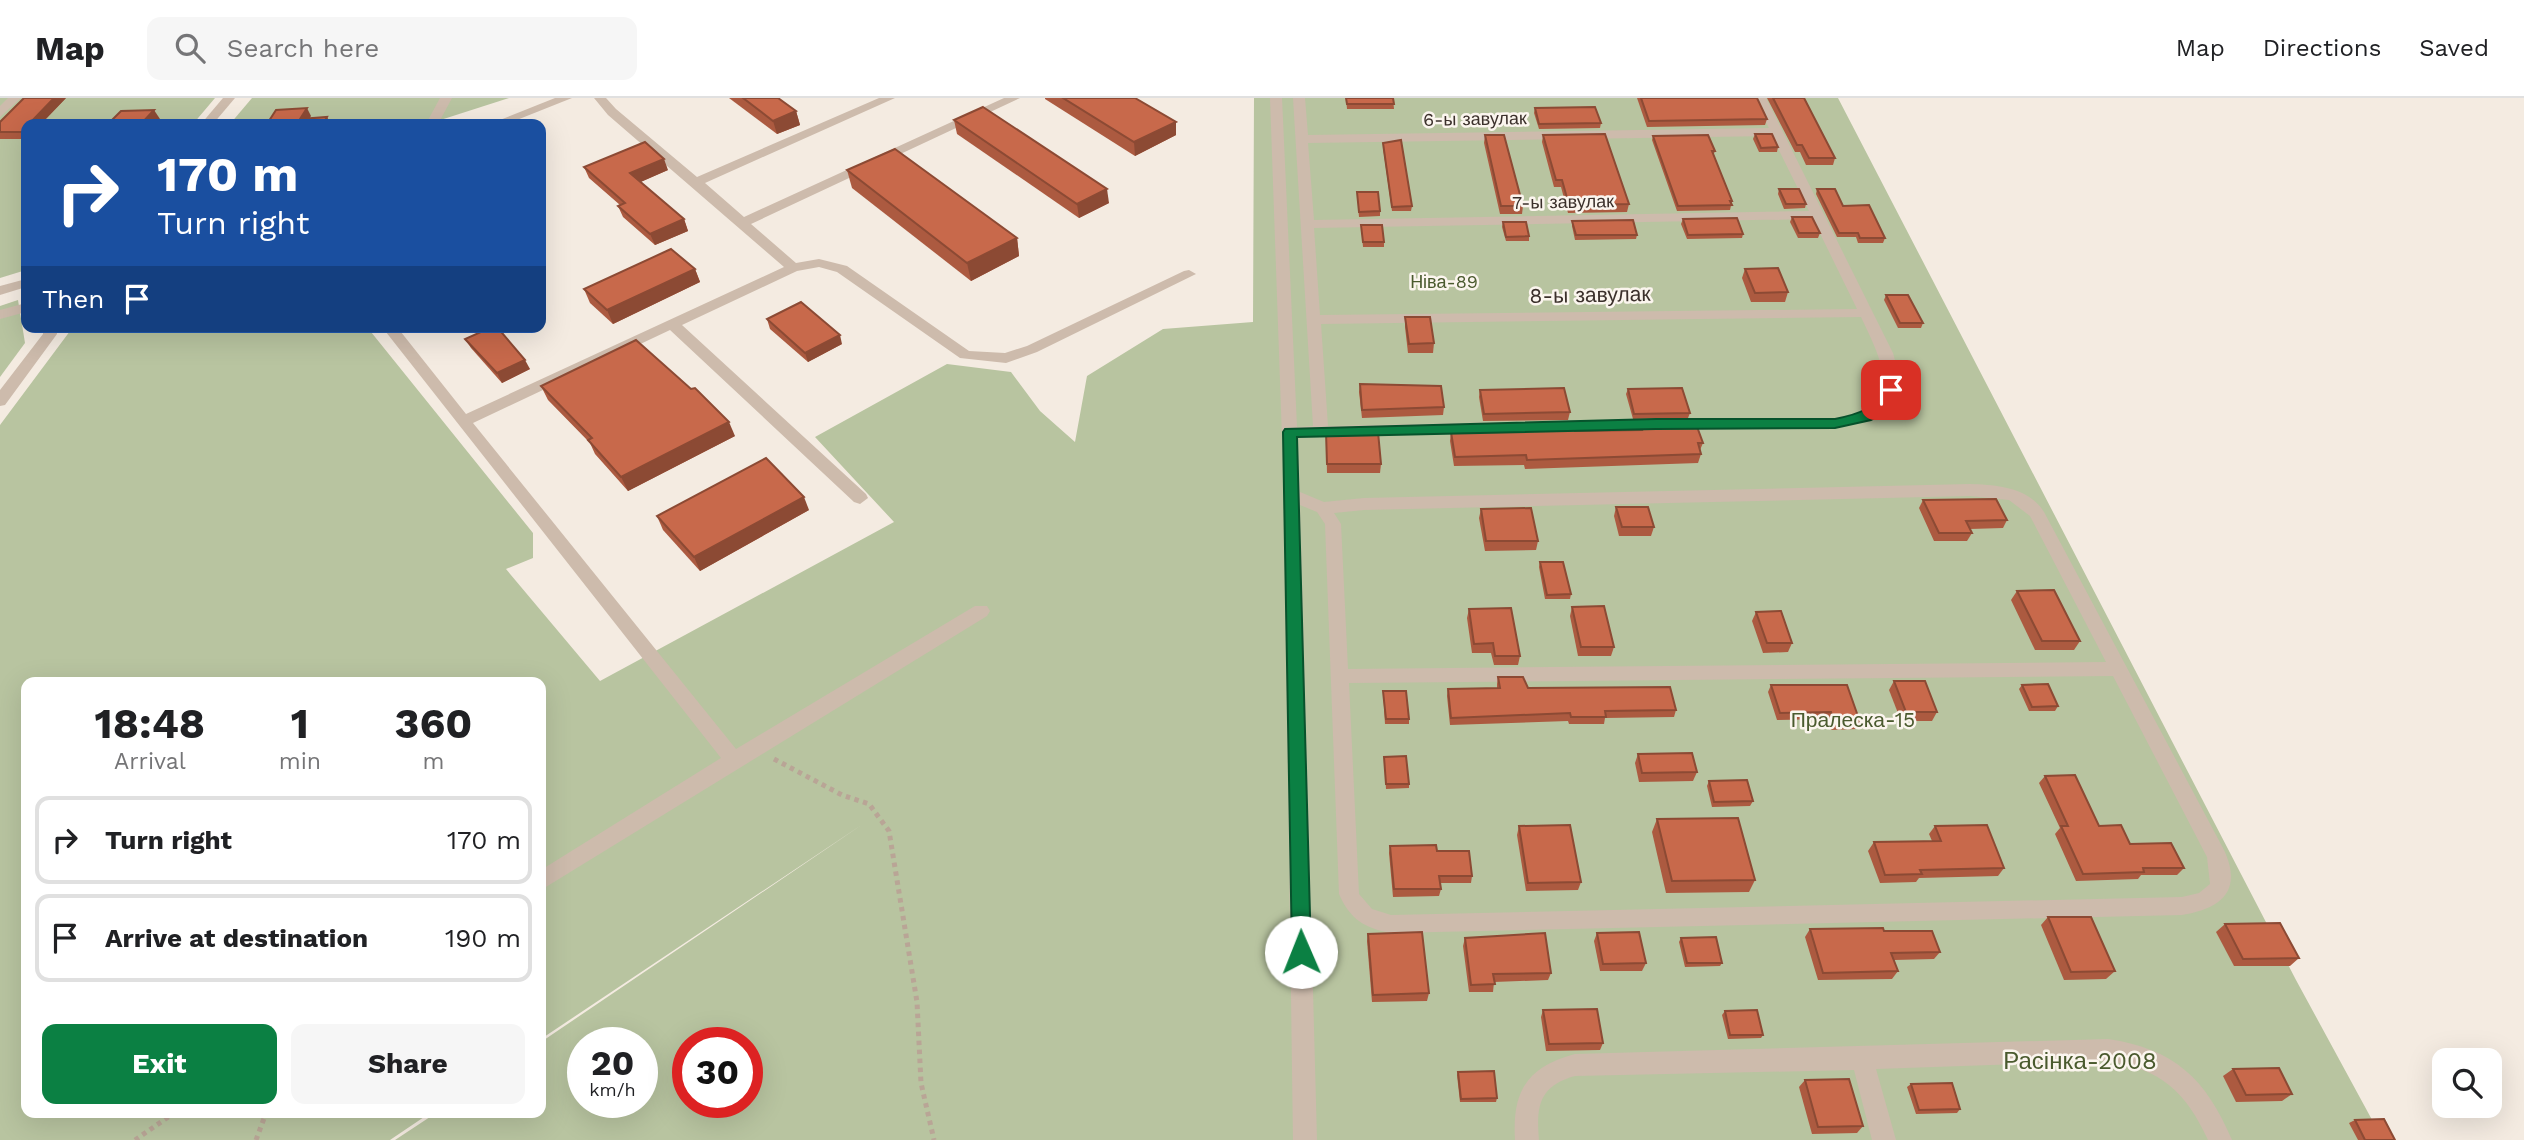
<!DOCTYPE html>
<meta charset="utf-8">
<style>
body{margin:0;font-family:"Work Sans",sans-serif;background:#f6f6f6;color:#202124;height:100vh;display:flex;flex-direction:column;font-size:26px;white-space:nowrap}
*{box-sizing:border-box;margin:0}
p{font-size:23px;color:#757577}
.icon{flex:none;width:38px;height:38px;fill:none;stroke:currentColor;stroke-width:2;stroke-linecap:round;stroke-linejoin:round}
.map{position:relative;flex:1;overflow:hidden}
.drawer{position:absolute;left:21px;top:579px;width:525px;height:441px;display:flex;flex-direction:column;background:#fff;border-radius:14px;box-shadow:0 7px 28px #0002}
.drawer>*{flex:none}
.hud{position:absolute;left:21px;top:21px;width:525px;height:214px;border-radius:14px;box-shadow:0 7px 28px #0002;background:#1a4fa0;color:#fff;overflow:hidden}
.buttons{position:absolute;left:2432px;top:950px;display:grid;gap:14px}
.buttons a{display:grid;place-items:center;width:70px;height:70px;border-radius:14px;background:#fff;box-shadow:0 7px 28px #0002;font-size:35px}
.speed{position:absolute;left:567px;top:929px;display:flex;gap:14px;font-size:35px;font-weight:700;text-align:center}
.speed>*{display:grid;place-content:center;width:91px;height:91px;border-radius:50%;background:#fff;box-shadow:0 7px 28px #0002;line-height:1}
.speed small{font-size:18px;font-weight:400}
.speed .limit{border:10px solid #d22;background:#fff;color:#111}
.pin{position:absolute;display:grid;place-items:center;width:60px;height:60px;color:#fff;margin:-30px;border-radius:14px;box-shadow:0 4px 10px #0006}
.me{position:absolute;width:77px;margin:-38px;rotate:359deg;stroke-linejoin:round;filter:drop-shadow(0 0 5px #0008)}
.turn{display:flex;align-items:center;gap:24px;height:147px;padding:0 21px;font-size:32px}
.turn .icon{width:91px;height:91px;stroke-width:2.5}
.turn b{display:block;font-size:49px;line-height:60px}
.then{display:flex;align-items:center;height:66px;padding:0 21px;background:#0003;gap:14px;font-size:26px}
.eta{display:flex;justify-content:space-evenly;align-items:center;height:119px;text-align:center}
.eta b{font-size:42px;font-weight:700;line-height:49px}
.action{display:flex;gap:14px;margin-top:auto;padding:14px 21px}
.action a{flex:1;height:80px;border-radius:14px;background:#0b8043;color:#fff;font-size:28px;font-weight:700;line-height:80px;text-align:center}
.action a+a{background:#f6f6f6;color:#202124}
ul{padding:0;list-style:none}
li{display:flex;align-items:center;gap:21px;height:88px;margin:0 14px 10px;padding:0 7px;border:4px solid #e0e0e0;border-radius:14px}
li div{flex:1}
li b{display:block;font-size:26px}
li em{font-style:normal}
header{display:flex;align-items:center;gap:42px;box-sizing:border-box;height:98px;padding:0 35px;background:#fff;border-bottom:2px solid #e0e0e0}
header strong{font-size:33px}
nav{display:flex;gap:38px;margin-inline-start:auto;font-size:24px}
.search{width:490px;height:63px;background:#f6f6f6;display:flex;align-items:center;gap:18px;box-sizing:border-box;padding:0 24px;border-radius:14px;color:#757577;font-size:26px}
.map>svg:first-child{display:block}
.green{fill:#b8c4a0;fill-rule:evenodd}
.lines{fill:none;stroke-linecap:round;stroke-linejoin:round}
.path{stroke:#b9a596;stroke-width:5;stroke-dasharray:4.5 4.5;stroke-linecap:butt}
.minor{fill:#cdbbac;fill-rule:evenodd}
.wall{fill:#ac5a40}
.shaded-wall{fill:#8c4a34}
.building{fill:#c8694b;stroke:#8c4a34;stroke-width:2}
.route{fill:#0b8043;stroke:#07532c;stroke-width:2}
.labels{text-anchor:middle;stroke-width:5;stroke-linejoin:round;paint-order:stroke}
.far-street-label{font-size:18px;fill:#3b302b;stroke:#fbf5ee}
.far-park-label{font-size:18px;fill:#4a5a2e;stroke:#fbf5ee}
.street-label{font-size:21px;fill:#3b302b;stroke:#fbf5ee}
.park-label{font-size:21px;fill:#4a5a2e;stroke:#fbf5ee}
.near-park-label{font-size:24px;fill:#4a5a2e;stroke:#fbf5ee}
</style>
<header>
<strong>Map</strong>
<div class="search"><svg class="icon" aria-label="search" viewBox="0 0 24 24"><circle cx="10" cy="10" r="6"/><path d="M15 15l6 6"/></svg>Search here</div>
<nav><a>Map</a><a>Directions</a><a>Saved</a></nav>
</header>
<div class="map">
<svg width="2524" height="1042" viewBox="0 0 2524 1042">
<rect width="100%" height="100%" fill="#f4ebe1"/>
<!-- green -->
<g class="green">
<polygon points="0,0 215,0 193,26 26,26 26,172 0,180"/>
<polygon points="252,0 509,0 428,26 230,26"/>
<path d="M1254,0H1838L2296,882L2383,1042H395L436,1015H541V944L863,726L541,941V584H26V1015H430L390,1042H0V327L73,229H367L533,435V460L506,471L600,583L894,424L815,339L947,266L1011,274L1040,313L1075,344L1087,278L1163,231L1253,224ZM583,945H642V1004H583ZM688,945H747V1004H688Z"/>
<polygon points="18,202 25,245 0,279 0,208"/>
</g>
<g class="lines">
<!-- path -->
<g class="path">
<polyline points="774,661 842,697 869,706 889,733 917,904 921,985 934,1042"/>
<polyline points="135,1042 174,1015"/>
<polyline points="256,1042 266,1015"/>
</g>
<!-- minor -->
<g class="minor">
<polygon points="8,0 21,0 0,19 0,8"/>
<polygon points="223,0 235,0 213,26 201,26"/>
<polygon points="440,0 452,0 438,26 426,26"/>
<polygon points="555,0 572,0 507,26 490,26"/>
<polygon points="594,0 606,0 616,11 697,79 879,0 895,0 705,85 744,119 1004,0 1020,0 751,126 796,165 819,161 847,168 969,253 1005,255 1027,248 1184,173 1189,172 1196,176 1037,254 1006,265 960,260 837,174 819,169 797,173 682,227 866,396 868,400 860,406 854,404 670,232 473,325 736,651 975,508 987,508 990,513 987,518 541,792 541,772 721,660 382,229 397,229 466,316 784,169 608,17"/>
<path d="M1270,0H1282L1297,329L1313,328L1293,0H1305L1308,37L1769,30L1754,0H1766L1893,255C1909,307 1882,322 1835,330L1551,333L1543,328L1551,323L1835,320C1905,308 1884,267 1861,219L1321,226L1328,328L1509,324L1517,329L1509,334L1297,339L1300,394L1324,404L1364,400L1970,386C1997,387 2028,389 2044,414L2224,752C2243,793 2221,811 2182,817L1391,835C1364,830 1350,821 1339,796L1325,426L1317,414L1300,407L1317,1042H1293L1284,397ZM1772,38L1809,113L1314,122L1308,45ZM1813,121L1857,211L1320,217L1314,130ZM1970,398L2009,402L2030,418L2106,564L1348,571L1341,426L1334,415L1364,412ZM2113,578L2207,759L2210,786L2199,795L2182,799L1391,817L1372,811L1359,796L1349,585Z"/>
<polygon points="26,181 26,189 0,197 0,188"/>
<polygon points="26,205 26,214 0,221 0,212"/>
<polygon points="43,229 57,229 57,236 5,307 0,308 0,292 43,236"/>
<path d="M2108,941C2175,951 2206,981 2232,1042H2208C2186,994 2161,971 2108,963L1876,971L1896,1042H1872L1854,972L1575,978C1539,988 1536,1008 1539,1042H1515C1512,993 1527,969 1575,956Z"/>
</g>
</g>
<!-- wall -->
<g class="wall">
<polygon points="66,0 41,26 26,26 26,41 0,41 0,24"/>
<polygon points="729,0 778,0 796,13 800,27 777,36"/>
<polygon points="1045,0 1135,0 1176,24 1176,37 1135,58 1045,1"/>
<polygon points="1346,0 1393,0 1394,11 1347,11"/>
<polygon points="1637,0 1757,0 1767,21 1765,27 1647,29"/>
<polygon points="1767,0 1805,0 1805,1 1835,60 1833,67 1806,67 1800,54 1795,54"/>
<polygon points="1535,10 1601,25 1600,30 1539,31 1534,15"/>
<polygon points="954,22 1109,105 1079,120 957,36"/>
<polygon points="1755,36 1778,49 1777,54 1759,54 1753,41"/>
<polygon points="1485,37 1523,108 1522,116 1500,116 1484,45"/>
<polygon points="1543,37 1629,106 1627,114 1568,115 1561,89 1554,89 1542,44"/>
<polygon points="1653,38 1715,53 1713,58 1732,103 1730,112 1677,113 1652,42"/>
<polygon points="1383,45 1412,108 1411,113 1392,113 1383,50"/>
<polygon points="584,69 668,72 640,84 684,121 688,133 655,147 623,119 618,108 620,107 589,80"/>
<polygon points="847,72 1017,140 1019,158 971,183 852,90"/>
<polygon points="1779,91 1806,106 1805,110 1784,111 1778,96"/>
<polygon points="1817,91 1843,108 1885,140 1883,145 1858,145 1856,139 1837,139 1816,96"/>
<polygon points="1357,94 1380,113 1380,118 1359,119"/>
<polygon points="1792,119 1820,135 1818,140 1798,140 1790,124"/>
<polygon points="1683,121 1743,136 1742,140 1687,141 1681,126"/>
<polygon points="1572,123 1637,137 1636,141 1575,142 1572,128"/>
<polygon points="1503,124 1529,138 1529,143 1506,143 1502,129"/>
<polygon points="1361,127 1384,144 1384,149 1363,149"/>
<polygon points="695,171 700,184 613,226 590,205 584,191"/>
<polygon points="1745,171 1788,194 1785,204 1751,204 1742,180"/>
<polygon points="1886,197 1923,225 1921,230 1898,230 1884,202"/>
<polygon points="1405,219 1434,245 1433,255 1408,255 1405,229"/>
<polygon points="767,221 842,246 808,264 770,231"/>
<polygon points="465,241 530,271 502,285 471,250"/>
<polygon points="1360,286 1444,309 1443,317 1362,320 1359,294"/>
<polygon points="541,288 735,338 628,393 595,356 590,345 548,302"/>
<polygon points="1628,291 1690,315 1688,320 1633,321 1626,296"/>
<polygon points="1480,292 1570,314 1568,322 1483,323 1479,299"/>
<polygon points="1640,326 1703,345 1700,352 1701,356 1698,365 1525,371 1524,367 1454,368 1450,343 1451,334 1486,333 1487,329 1575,333 1639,332"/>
<polygon points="1326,334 1381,366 1380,375 1327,375"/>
<polygon points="1923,402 2007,422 2003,430 1970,431 1972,435 1967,443 1934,443 1919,410"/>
<polygon points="1616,409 1654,429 1651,438 1619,438 1614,418"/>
<polygon points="1481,411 1538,443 1536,452 1485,453 1479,420"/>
<polygon points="809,412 700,473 663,432 657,418"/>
<polygon points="1540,464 1571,496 1570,501 1545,501 1539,469"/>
<polygon points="2017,493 2080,543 2074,552 2035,552 2011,502"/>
<polygon points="1572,509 1614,549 1611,558 1578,558 1570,518"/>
<polygon points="1469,511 1520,558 1518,567 1494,567 1491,555 1472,555 1467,520"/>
<polygon points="1756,514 1792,545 1788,554 1763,555 1752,523"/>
<polygon points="1498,579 1528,590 1676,612 1674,619 1605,620 1604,626 1569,626 1568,623 1450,627 1447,598 1448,591 1497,590 1497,586"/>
<polygon points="1894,583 1937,614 1932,623 1901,623 1889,592"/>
<polygon points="1771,587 1860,624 1856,631 1831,632 1827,621 1777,622 1768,594"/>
<polygon points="2022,587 2058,608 2055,613 2029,613 2019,591"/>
<polygon points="1383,593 1409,621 1409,626 1385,626"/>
<polygon points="1638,656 1697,674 1693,683 1639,684 1635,665"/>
<polygon points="1384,659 1409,686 1409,690 1386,691"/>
<polygon points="2045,678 2099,728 2130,746 2184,770 2177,777 2141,777 2138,781 2076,783 2055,736 2060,730 2039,685"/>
<polygon points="1709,683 1753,703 1750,708 1712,709 1707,688"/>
<polygon points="1657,721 1755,782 1749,794 1666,795 1652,734"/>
<polygon points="1519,728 1581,784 1578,792 1526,793 1517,737"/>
<polygon points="1935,728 2004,770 1998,778 1919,780 1916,784 1880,785 1868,753 1874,744 1932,743 1929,736"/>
<polygon points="1390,748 1437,753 1472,778 1471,785 1440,785 1441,791 1439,798 1393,799 1389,755"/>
<polygon points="2048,819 2115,873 2106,881 2064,882 2041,827"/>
<polygon points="2225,826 2299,860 2290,868 2234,868 2216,834"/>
<polygon points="1810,831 1884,833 1940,854 1934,861 1894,862 1898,873 1892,881 1818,882 1805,839"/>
<polygon points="1597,835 1646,865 1642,873 1600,873 1594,843"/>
<polygon points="1368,836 1429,895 1427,903 1372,904 1367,843"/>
<polygon points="1465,840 1551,875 1548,882 1494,884 1493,894 1469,894 1463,848"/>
<polygon points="1681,840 1722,865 1720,868 1685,869 1679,844"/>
<polygon points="1543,912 1603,945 1600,952 1546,953 1541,919"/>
<polygon points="1725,913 1763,937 1761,940 1728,941 1722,917"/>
<polygon points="2233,971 2292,996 2282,1003 2236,1004 2223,978"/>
<polygon points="1458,974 1497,1000 1496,1004 1460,1004 1457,977"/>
<polygon points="1805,982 1863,1028 1857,1035 1812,1036 1799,989"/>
<polygon points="1911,986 1960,1011 1957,1015 1916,1016 1907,989"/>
<polygon points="2355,1022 2395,1042 2358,1042 2349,1025"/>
</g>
<!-- shaded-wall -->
<g class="shaded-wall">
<polygon points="54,0 66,0 41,26 29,26"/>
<polygon points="307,10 311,18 306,26 300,21"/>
<polygon points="154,12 160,21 155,26 141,26"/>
<polygon points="796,13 800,27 777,36 773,23"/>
<polygon points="327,19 331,26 323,26"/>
<polygon points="1176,24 1176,37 1135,58 1134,44"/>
<polygon points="26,29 26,39 22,34"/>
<polygon points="664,61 668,72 634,87 630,75"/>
<polygon points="1107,91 1109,105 1079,120 1077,106"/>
<polygon points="684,121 688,133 655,147 650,136"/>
<polygon points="1017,140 1019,158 971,183 967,165"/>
<polygon points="695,171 700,184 613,226 607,212"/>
<polygon points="840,237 842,246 808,264 805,255"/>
<polygon points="525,262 530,271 502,285 497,275"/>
<polygon points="729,324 735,338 628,393 621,379"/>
<polygon points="804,399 809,412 700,473 694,459"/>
</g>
<!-- building -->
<g class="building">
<polygon points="24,0 54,0 29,26 26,26 26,29 22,34 0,34 0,24"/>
<polygon points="743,0 778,0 796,13 773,23"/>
<polygon points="1063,0 1135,0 1176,24 1134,44"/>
<polygon points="1346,0 1393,0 1394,6 1347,6"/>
<polygon points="1641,0 1757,0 1767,21 1649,23"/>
<polygon points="1773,0 1804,0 1835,60 1809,60 1802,47 1797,47"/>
<polygon points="983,9 1107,91 1077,106 954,22"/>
<polygon points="1595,9 1601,25 1539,26 1535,10"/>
<polygon points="307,10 300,21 327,19 323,26 267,26 276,12"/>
<polygon points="154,12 141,26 108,26 121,13"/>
<polygon points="1605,36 1629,106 1569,107 1562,82 1556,82 1543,37"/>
<polygon points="1755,36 1772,36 1778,49 1761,50"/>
<polygon points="1485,37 1504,37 1523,108 1501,108"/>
<polygon points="1708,37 1715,53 1712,53 1732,103 1730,103 1732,107 1678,108 1653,38"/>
<polygon points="1401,42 1412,108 1392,109 1383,45"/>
<polygon points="645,44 664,61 630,75 684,121 650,136 618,108 625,105 584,69"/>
<polygon points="895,51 1017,140 967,165 847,72"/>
<polygon points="1779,91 1799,91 1806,106 1786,106"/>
<polygon points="1817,91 1835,91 1843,108 1869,107 1885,140 1860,140 1858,135 1839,135"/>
<polygon points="1357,94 1378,94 1380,113 1359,114"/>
<polygon points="1792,119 1812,119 1820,135 1799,135"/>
<polygon points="1737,120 1743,136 1688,137 1683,121"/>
<polygon points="1633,122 1637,137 1576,137 1572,123"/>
<polygon points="1503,124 1526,124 1529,138 1506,139"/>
<polygon points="1361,127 1382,127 1384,144 1363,144"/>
<polygon points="671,151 695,171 607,212 584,191"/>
<polygon points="1778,170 1788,194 1755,195 1745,171"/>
<polygon points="1886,197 1908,197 1923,225 1900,225"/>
<polygon points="801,204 840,237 805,255 767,221"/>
<polygon points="1405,219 1430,219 1434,245 1409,246"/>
<polygon points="492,229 497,229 525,262 497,275 465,241"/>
<polygon points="636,242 691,291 695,290 729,324 621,379 588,342 592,340 541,288"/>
<polygon points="1360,286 1441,288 1444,309 1362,312"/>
<polygon points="1564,290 1570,314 1484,316 1480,292"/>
<polygon points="1682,290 1690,315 1634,316 1628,291"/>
<polygon points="1640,326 1696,326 1703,345 1698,345 1701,356 1527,362 1526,357 1455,359 1451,334 1488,333 1487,329 1574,328 1575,333 1642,332"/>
<polygon points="1326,334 1378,334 1381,366 1327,366"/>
<polygon points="766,360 804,399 694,459 657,418"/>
<polygon points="1996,401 2007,422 1966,423 1972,435 1939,435 1923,402"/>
<polygon points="1616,409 1648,409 1654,429 1622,429"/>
<polygon points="1531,410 1538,443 1486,443 1481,411"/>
<polygon points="1540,464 1563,464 1571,496 1547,497"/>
<polygon points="2054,492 2080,543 2042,543 2017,493"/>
<polygon points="1604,508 1614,549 1581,549 1572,509"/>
<polygon points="1511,510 1520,558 1495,558 1493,545 1474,546 1469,511"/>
<polygon points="1781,513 1792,545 1767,545 1756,514"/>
<polygon points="1498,579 1523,579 1528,590 1670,589 1676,612 1605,613 1606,619 1571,619 1570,615 1451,620 1448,591 1500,590"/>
<polygon points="1894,583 1925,583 1937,614 1906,614"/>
<polygon points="2048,586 2058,608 2032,609 2022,587"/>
<polygon points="1771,587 1847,587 1860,624 1834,625 1831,614 1780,615"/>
<polygon points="1383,593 1406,593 1409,621 1386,621"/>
<polygon points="1692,655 1697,674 1642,675 1638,656"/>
<polygon points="1406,658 1409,686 1386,686 1384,659"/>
<polygon points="2075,677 2099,728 2121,727 2130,746 2171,745 2184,770 2143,770 2144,774 2083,776 2061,728 2068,728 2045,678"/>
<polygon points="1747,682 1753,703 1714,704 1709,683"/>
<polygon points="1738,720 1755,782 1672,783 1657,721"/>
<polygon points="1570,727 1581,784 1528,785 1519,728"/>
<polygon points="1987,727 2004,770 1920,772 1922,776 1885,777 1874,744 1941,743 1935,728"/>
<polygon points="1436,747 1437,753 1469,753 1472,778 1439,778 1441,791 1394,791 1390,748"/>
<polygon points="2048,819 2091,819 2115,873 2071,874"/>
<polygon points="2280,825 2299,860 2243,861 2225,826"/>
<polygon points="1883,830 1884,833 1932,833 1940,854 1891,855 1898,873 1823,875 1810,831"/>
<polygon points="1422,834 1429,895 1373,897 1368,836"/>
<polygon points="1639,834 1646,865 1603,866 1597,835"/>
<polygon points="1545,835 1551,875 1493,876 1495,886 1471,887 1465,840"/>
<polygon points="1716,839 1722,865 1687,865 1681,840"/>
<polygon points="1597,911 1603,945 1549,946 1543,912"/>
<polygon points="1757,912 1763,937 1730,937 1725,913"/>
<polygon points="2279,970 2292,996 2246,997 2233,971"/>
<polygon points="1494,973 1497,1000 1461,1001 1458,974"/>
<polygon points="1849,981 1863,1028 1818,1029 1805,982"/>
<polygon points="1952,985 1960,1011 1919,1012 1911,986"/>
<polygon points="2384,1021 2395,1042 2365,1042 2355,1022"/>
</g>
<!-- route -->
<path class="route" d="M1891,287L1898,292L1883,315L1871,322L1835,330L1656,331L1297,339L1311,854L1308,860L1301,863L1295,860L1292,854L1283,334L1285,331L1656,321H1835C1863,315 1869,313 1886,289Z"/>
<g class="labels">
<!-- far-street labels -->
<g class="far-street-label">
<text transform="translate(1475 21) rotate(-1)" y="6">6-ы завулак</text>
<text transform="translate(1563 104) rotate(-1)" y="6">7-ы завулак</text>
</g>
<!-- far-park labels -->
<g class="far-park-label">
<text x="1444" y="190">Ніва-89</text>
</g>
<!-- street labels -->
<g class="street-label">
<text transform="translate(1590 197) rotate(-1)" y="7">8-ы завулак</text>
</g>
<!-- park labels -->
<g class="park-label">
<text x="1853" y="629">Пралеска-15</text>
</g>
<!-- near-park labels -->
<g class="near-park-label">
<text x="2080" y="971">Расінка-2008</text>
</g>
</g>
</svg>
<div class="buttons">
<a><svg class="icon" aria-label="search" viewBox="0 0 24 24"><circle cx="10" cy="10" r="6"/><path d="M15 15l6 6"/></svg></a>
</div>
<div class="speed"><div>20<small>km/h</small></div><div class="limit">30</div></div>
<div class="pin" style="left:1891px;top:292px;background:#d93025"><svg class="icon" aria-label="arrive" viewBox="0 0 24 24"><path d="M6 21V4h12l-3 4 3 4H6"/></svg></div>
<svg class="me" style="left:1301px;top:854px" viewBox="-20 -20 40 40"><circle r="19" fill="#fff"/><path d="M0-13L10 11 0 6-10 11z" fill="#0b8043"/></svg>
<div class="hud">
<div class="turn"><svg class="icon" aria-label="right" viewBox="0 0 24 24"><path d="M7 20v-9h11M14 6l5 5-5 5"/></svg><div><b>170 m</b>Turn right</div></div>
<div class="then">Then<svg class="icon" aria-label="arrive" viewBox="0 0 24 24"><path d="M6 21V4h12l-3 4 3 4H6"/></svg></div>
</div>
<section class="drawer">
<div class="eta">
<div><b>18:48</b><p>Arrival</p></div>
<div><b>1</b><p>min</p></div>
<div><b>360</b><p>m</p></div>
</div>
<ul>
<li><svg class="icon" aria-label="right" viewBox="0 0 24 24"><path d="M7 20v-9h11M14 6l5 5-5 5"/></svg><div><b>Turn right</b></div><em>170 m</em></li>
<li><svg class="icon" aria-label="arrive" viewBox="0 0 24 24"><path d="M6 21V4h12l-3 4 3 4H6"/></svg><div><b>Arrive at destination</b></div><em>190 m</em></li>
</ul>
<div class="action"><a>Exit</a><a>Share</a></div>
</section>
</div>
